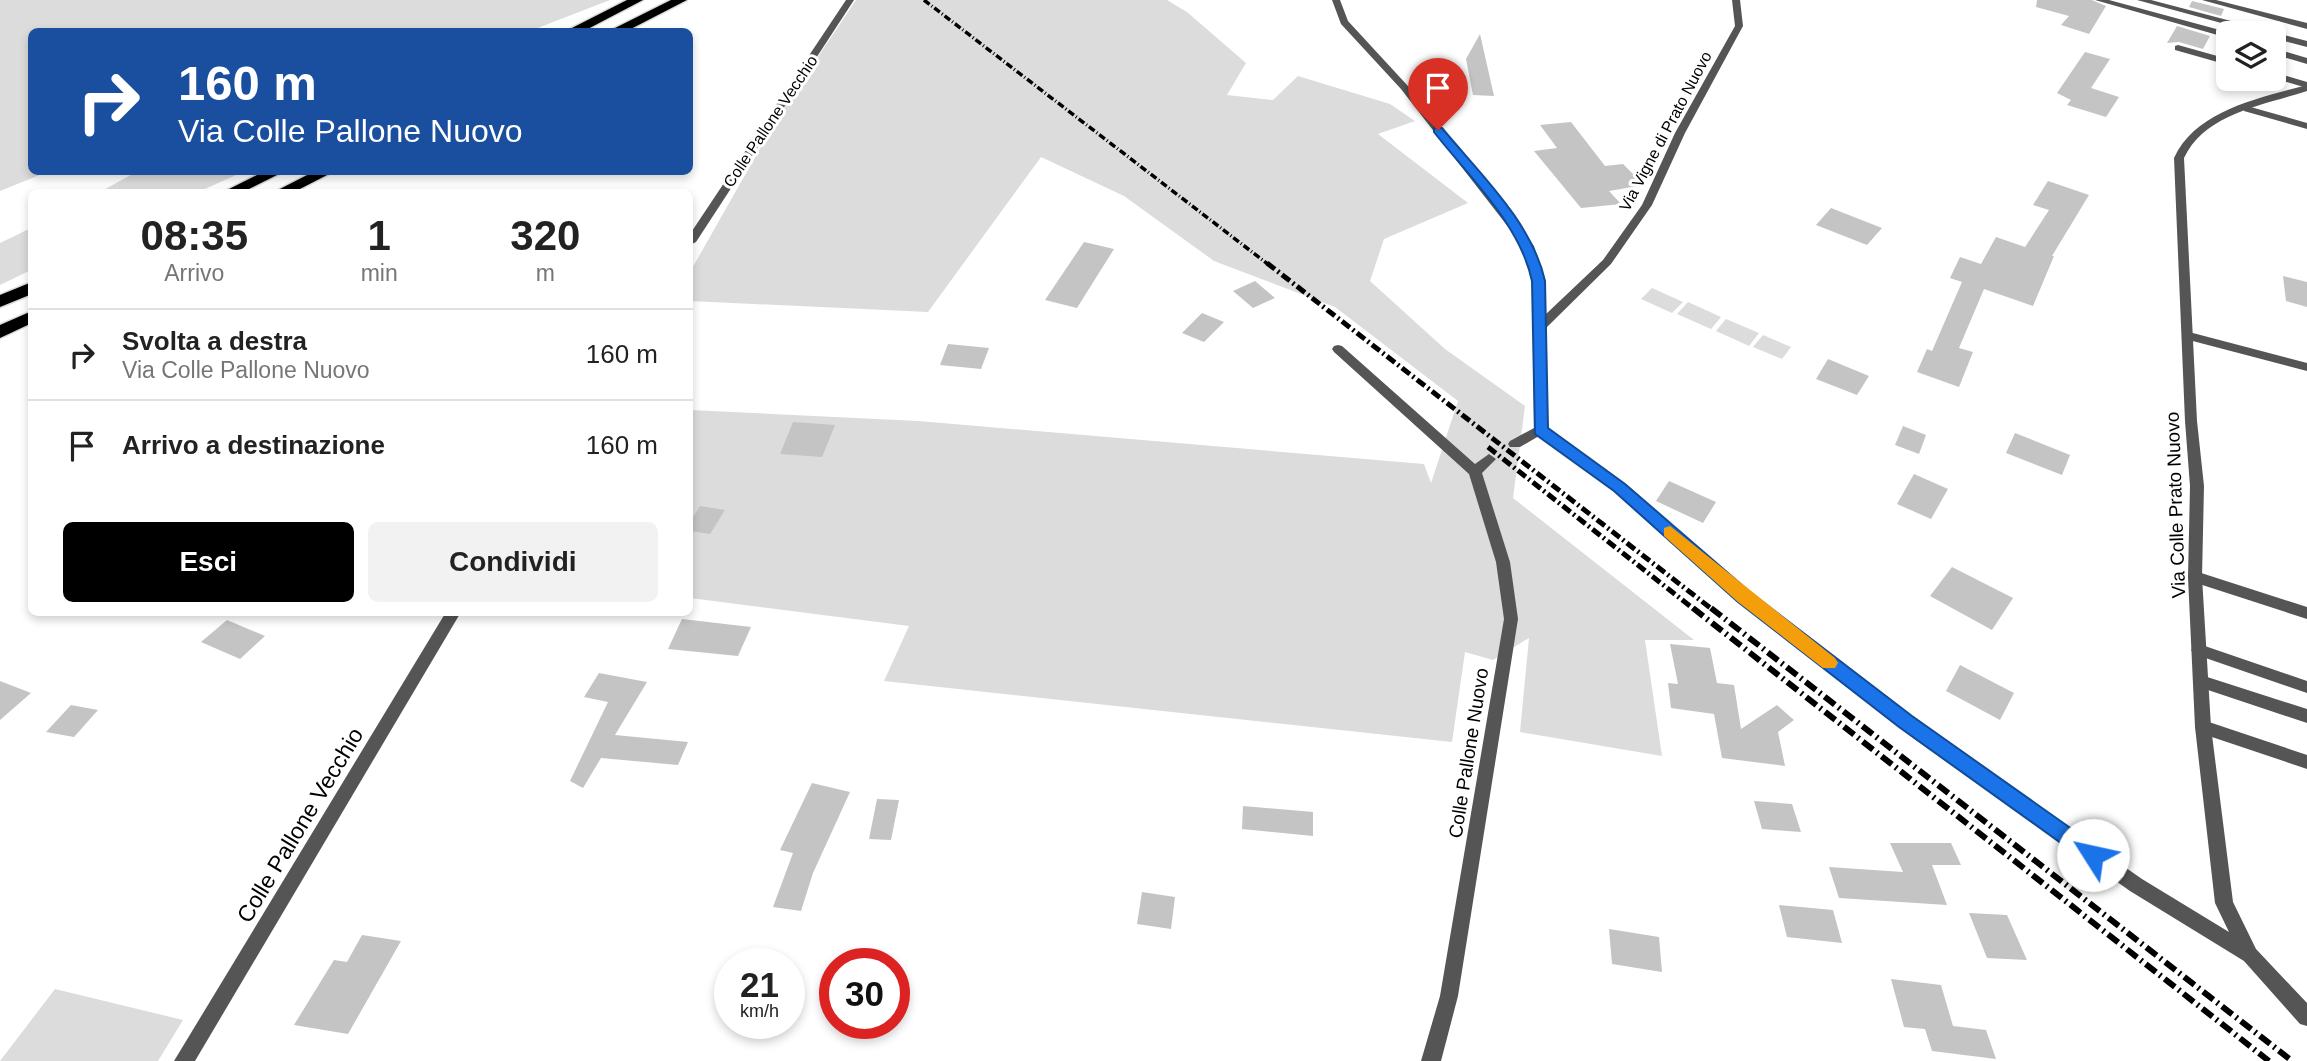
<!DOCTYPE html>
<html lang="it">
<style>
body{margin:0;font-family:Helvetica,sans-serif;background:#f2f2f2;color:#222;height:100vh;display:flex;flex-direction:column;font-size:26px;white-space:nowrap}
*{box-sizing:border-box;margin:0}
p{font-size:23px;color:#767676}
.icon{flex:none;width:38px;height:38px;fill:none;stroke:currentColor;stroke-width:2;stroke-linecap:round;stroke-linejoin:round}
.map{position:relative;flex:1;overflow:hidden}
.panel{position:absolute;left:28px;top:189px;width:665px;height:427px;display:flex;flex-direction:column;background:#fff;border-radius:10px;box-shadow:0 4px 10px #0003}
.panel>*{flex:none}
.guide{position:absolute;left:28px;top:28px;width:665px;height:147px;border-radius:10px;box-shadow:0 4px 10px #0003;background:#1a4fa0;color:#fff;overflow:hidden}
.tools{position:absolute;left:2216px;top:21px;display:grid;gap:14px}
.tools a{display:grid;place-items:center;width:70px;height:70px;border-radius:10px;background:#fff;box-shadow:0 4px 10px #0003;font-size:35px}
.speed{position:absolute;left:714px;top:948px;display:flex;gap:14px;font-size:35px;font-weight:700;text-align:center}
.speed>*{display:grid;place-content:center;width:91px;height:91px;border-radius:50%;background:#fff;box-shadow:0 4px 10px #0003;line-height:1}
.speed small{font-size:18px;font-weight:400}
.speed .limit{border:10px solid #d22;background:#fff;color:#111}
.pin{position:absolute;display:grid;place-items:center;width:60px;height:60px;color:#fff;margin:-72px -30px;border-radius:50% 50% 50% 0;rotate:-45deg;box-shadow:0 0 7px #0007}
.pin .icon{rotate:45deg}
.me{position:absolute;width:77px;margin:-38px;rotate:305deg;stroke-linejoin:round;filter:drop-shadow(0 0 5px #0008)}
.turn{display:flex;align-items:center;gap:24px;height:147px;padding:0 35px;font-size:32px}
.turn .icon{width:91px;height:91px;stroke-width:2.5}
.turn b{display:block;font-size:49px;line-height:60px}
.eta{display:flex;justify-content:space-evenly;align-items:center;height:119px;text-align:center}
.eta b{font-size:42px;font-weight:700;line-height:49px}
.action{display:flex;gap:14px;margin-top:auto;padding:14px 35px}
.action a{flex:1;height:80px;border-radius:10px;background:#000;color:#fff;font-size:28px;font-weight:700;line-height:80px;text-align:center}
.action a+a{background:#f2f2f2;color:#222}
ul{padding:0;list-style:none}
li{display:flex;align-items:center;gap:21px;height:91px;padding:0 35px;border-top:2px solid #e0e0e0}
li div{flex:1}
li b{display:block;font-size:26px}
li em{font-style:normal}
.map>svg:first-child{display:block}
.green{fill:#dcdcdc}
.building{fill:#c4c4c4}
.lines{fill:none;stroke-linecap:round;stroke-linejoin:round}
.street-tunnel{stroke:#d9d9d9;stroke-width:13;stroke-dasharray:13 6;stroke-linecap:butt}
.highway-casing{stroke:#dbdbdb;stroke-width:3}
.lane{fill:#555;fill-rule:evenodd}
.street{fill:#555;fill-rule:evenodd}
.highway{fill:#000;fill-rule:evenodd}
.rail-far2{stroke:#000;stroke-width:3.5;stroke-dasharray:7 2.5 1 2.5;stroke-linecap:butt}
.rail-far1{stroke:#000;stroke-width:5;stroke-dasharray:10 3.5 2 3.5;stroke-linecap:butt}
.rail{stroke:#000;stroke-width:6;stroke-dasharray:13 4.5 2 4.5;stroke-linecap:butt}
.route{fill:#1a73e8;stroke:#114b97;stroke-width:2}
.slow{fill:#f59e0b}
.labels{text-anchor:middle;stroke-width:6;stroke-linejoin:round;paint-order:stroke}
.far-street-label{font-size:16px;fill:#000;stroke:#fff}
.street-label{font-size:19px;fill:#000;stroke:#fff}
.near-street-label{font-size:23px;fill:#000;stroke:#fff}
</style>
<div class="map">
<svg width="2307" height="1061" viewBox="0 0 2307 1061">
<rect width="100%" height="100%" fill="#fff"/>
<!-- green -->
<g class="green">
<polygon points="0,0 610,0 530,31 32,32 32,172 47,172 0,191"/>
<polygon points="856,0 1167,0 1187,12 1246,63 1227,95 1273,100 1298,76 1390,104 1415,121 1378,134 1468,203 1384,239 1370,281 1445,349 1525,406 1513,498 1694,640 1645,640 1662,756 1520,732 1529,638 1493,660 1465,652 1452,742 884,681 909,626 690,598 690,410 918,421 1424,464 1431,483 1458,401 1335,307 1214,261 1124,196 1041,157 928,312 690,301 690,272 779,115"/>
<polygon points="136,172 243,172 198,192 100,192"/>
<polygon points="31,228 31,270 0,285 0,243"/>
<polygon points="1652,288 1683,302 1672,313 1641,299"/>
<polygon points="1688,302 1721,317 1711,329 1677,314"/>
<polygon points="1726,319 1759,333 1749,346 1716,331"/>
<polygon points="1763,335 1791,347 1782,359 1753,347"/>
<polygon points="55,989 183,1020 158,1061 0,1061"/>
</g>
<!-- building -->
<g class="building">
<polygon points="2037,0 2092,0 2106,6 2089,34 2061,25 2069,16 2036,7"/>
<polygon points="2192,1 2224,9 2221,16 2189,7"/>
<polygon points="2177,26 2210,36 2203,49 2179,42 2167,43"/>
<polygon points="1480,34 1494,96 1473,95 1466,59"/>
<polygon points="2085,52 2110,59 2091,88 2119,97 2106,117 2067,105 2071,100 2057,93"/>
<polygon points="1571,122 1605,166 1623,164 1644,185 1609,191 1621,204 1581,208 1534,151 1557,148 1540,125"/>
<polygon points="2048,181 2089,195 2052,256 2054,256 2033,306 1984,289 1959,348 1973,352 1959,387 1917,372 1927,349 1932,351 1962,282 1950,278 1960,257 1981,264 1996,237 2025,247 2049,210 2033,205"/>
<polygon points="1831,208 1882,228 1867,245 1816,225"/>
<polygon points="1084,242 1114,249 1077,308 1045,300"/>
<polygon points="2283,276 2307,282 2307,307 2286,301"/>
<polygon points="1255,281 1275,298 1253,308 1233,291"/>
<polygon points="1202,313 1224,322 1204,342 1182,333"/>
<polygon points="948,344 989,348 981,369 940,365"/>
<polygon points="1828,359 1869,376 1857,395 1816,379"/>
<polygon points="793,422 835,425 822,457 780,454"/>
<polygon points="1903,426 1926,435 1919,454 1895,445"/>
<polygon points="2015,433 2070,455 2062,475 2006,453"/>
<polygon points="1914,474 1948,489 1931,519 1897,504"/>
<polygon points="1669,481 1716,502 1703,523 1656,501"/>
<polygon points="700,506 725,510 710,534 690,531 690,522"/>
<polygon points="1952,567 2013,598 1992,630 1930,596"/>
<polygon points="682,619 751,627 738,656 668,649"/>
<polygon points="227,620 265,636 240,659 201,642"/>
<polygon points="1670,644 1710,648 1717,683 1734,685 1741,729 1777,705 1794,720 1778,732 1785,766 1722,758 1714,714 1671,708 1668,683 1678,684"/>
<polygon points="1960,665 2014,693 2000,720 1946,691"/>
<polygon points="599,673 647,682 615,735 688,742 678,765 601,758 583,788 570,781 608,702 584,697"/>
<polygon points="0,681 31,693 0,720"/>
<polygon points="71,705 98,710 74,737 46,732"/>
<polygon points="812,783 850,792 813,873 801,911 773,907 793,853 780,850"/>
<polygon points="877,799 899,800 891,840 869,839"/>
<polygon points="1754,801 1792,804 1801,832 1762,829"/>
<polygon points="1243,806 1313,812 1313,836 1242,829"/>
<polygon points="1890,843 1951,843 1961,865 1932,865 1947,905 1839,898 1829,867 1903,872"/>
<polygon points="1142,892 1175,897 1171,929 1137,924"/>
<polygon points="1779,905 1833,910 1842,943 1787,937"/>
<polygon points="1969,913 2007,915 2027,960 1987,958"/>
<polygon points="1609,929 1659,937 1662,972 1612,964"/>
<polygon points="362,935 401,941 348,1034 294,1025 334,960 347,962"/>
<polygon points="1891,979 1941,985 1953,1026 1986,1030 1996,1059 1932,1051 1925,1029 1904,1027"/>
</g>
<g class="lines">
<!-- street-tunnel -->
<polyline class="street-tunnel" points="1489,459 1515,444"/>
<defs>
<g id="highway">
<polygon points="627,0 643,0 582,32 564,32"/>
<polygon points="671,0 687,0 625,32 607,32"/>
<polygon points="263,172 283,172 243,192 223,192"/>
<polygon points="313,172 333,172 294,192 274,192"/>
<polygon points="32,282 32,294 0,307 0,295"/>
<polygon points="32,311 32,323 0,338 0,325"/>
</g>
</defs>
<!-- highway casing -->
<use href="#highway" class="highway-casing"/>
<!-- lane -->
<g class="lane">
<polygon points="2095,0 2109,0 2231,33 2228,33 2228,38"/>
<polygon points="2137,0 2151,0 2307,41 2307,47 2273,38 2273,33 2258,33"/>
<polygon points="2202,0 2216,0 2307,23 2307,29"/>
<polygon points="2178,45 2228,59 2228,65 2175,50 2175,46"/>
<polygon points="2273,48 2307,58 2307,64 2273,54"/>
<polygon points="2273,72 2307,82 2307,88 2273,78"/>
<polygon points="2247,106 2307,123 2307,129 2244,111 2244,107"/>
<polygon points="2189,332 2307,363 2307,371 2185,339 2183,336 2185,333"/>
<polygon points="2195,571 2307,607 2307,619 2190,581 2188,577 2190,573"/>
<polygon points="2199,644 2307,681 2307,693 2194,654 2191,650 2194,646"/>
<polygon points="2201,675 2307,709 2307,723 2196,686 2193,681 2196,676"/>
<polygon points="2203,720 2307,755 2307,769 2197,732 2195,727 2197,722"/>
</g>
<!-- street -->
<g class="street">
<polygon points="846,0 854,0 696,242 690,245 690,234"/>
<path d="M1332,0H1340L1348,21L1407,85L1534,246L1545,280V315L1603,260L1642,205L1675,133L1735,26L1732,0H1740L1743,26L1685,133L1652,205L1611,264L1545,329L1546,428L1624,485L1749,593L1928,730L2142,879L2229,932L2215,903L2195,727L2188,577L2190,486L2185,421L2174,158C2196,110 2260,98 2307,85V91C2264,105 2205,113 2184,158L2197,421L2204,486L2202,577L2211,727L2233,902L2256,949L2307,1003V1026L2300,1024L2244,961L2130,891L1916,740L1739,601L1614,491L1539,436L1520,447H1510L1508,444L1510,441L1534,428L1533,280L1523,246L1401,89L1341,24Z"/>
<polygon points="1338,345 1342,346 1475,464 1489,454 1496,459 1482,473 1510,562 1518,619 1458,996 1441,1061 1421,1061 1440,996 1504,619 1496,562 1469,474 1334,352 1332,349 1334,346"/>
<polygon points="446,612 461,612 195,1061 174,1061"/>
</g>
<!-- highway -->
<use href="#highway" class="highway"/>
<!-- rail-far2 -->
<polyline class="rail-far2" points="924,0 1269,265"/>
<!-- rail-far1 -->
<g class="rail-far1">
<polyline points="1267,263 1713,610"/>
<polyline points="1488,447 1695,610"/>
</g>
<!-- rail -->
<g class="rail">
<polyline points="1693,608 2269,1061"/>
<polyline points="1711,608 2292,1061"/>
</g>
</g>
<!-- route -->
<path class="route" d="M1434,128H1442C1479,173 1532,222 1545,281L1548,428L1625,484L1750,592L1912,716L2100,849L2103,855L2100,861L2093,864L2086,861L1899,727L1738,602L1614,491L1535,434L1532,281C1520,224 1469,177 1434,132Z"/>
<!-- slow -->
<polygon class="slow" points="1670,526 1835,658 1838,663 1835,668 1823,668 1738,602 1664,536 1664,528"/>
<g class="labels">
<!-- far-street labels -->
<g class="far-street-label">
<text transform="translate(770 121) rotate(-56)" y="6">Colle Pallone Vecchio</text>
<text transform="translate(1665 131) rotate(-62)" y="6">Via Vigne di Prato Nuovo</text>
</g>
<!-- street labels -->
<g class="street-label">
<text transform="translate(2175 505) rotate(-92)" y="7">Via Colle Prato Nuovo</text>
<text transform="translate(1468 753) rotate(-81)" y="7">Colle Pallone Nuovo</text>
</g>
<!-- near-street labels -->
<g class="near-street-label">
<text transform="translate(300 825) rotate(-59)" y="8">Colle Pallone Vecchio</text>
</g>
</g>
</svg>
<div class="tools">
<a><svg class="icon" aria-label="layers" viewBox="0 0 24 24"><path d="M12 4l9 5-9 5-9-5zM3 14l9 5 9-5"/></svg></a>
</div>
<div class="speed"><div>21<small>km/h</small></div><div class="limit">30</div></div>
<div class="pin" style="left:1438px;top:130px;background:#d93025"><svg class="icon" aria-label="arrive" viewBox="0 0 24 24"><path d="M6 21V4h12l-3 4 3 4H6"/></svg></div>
<svg class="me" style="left:2093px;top:855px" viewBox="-20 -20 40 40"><circle r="19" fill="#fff"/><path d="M0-13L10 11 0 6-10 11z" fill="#1a73e8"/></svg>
<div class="guide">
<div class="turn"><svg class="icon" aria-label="right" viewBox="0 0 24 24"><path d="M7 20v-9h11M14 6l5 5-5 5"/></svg><div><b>160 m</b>Via Colle Pallone Nuovo</div></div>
</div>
<section class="panel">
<div class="eta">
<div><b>08:35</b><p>Arrivo</p></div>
<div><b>1</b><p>min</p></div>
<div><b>320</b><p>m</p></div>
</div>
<ul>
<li><svg class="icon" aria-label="right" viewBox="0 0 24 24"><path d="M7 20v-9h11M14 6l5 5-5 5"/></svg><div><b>Svolta a destra</b><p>Via Colle Pallone Nuovo</p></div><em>160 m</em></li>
<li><svg class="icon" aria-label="arrive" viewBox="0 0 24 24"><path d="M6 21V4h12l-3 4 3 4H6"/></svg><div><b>Arrivo a destinazione</b></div><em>160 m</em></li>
</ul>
<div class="action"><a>Esci</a><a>Condividi</a></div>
</section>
</div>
